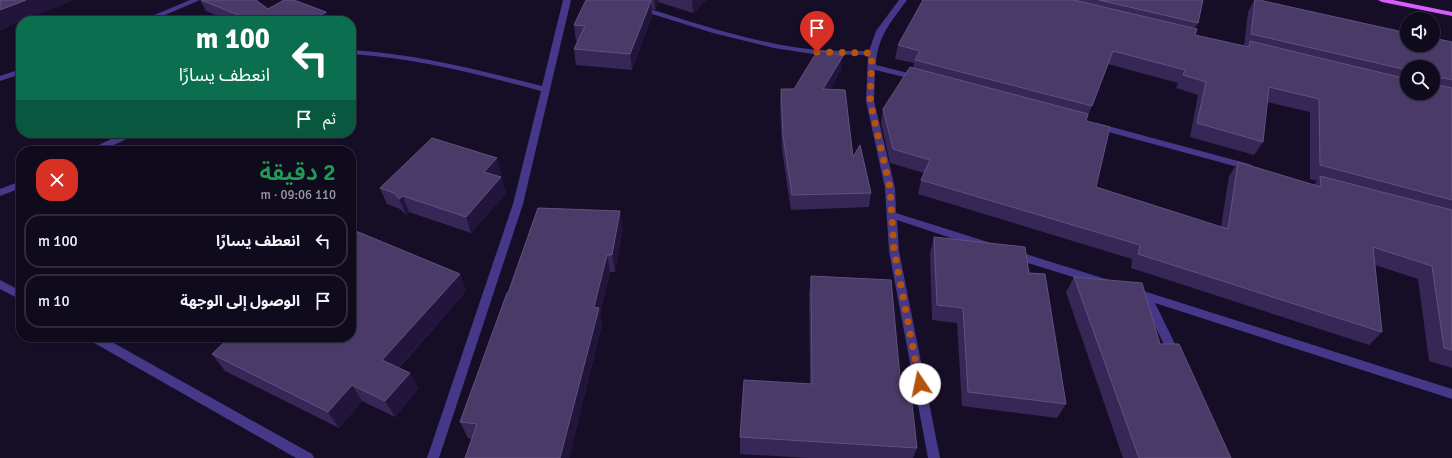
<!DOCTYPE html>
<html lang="ar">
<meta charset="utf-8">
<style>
body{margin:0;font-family:Signika,"Noto Sans Arabic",sans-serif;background:#1e182a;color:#f1f3f6;direction:rtl;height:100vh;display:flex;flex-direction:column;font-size:15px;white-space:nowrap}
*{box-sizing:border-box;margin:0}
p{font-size:13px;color:#9c9aa4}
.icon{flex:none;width:22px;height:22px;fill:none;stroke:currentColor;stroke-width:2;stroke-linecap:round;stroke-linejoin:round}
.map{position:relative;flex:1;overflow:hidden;direction:ltr}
.sheet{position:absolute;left:16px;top:146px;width:340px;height:196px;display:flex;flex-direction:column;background:#100a1d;border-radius:16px;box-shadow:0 1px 3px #0004,0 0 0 1px #302b3b;direction:rtl}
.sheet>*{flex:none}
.banner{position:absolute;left:16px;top:16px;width:340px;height:122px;border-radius:16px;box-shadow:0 1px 3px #0004,0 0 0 1px #302b3b;direction:rtl;background:#0b6e4f;color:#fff;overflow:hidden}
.controls{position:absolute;left:1400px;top:12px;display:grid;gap:8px}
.controls a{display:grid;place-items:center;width:40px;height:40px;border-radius:50%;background:#100a1d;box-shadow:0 1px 3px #0004,0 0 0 1px #302b3b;font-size:20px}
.pin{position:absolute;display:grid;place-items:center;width:34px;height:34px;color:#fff;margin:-41px -17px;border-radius:50% 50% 50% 0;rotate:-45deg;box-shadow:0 0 4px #0007}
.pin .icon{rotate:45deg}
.me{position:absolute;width:44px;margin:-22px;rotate:349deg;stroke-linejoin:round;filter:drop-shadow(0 0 3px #0008)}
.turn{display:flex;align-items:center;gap:14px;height:84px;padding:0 20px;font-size:18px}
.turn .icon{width:52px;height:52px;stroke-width:2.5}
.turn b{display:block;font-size:28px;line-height:34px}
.then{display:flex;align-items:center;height:38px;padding:0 20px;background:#0003;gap:8px;font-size:15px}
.round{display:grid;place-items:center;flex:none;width:42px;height:42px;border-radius:16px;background:#1e182a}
.headline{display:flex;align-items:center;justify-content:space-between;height:68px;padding:0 20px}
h1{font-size:24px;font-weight:600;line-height:30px;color:#1e9e55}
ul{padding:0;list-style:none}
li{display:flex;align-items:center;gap:12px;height:54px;margin:0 8px 6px;padding:0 12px;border:2px solid #302b3b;border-radius:16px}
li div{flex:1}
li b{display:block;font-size:15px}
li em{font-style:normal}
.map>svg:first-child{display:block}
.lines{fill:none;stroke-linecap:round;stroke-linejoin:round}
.minor{fill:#453888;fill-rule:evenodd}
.primary{fill:#d85bff;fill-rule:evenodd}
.wall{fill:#372756;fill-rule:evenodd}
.shaded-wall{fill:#22153b}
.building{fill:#493a68;stroke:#605280}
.route{stroke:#b45309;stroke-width:7;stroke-dasharray:0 12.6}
</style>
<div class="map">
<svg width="1452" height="458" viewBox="0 0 1452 458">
<rect width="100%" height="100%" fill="#160e27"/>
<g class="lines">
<!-- minor -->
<g class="minor">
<polygon points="190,0 200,0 151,21 140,21"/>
<path d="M563,0H571L523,204L439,458H427L513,204L541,91C478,74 416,58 351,54V50C416,54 479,70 542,86Z"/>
<path d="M899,0H907C891,22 877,37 876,65L920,76L921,78L917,80L875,70L874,101L895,188L896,213L991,243L992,246L991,249L987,250L897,220L899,251L940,458H928L889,251L885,188L866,101L868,55L813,54L774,48L713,33L636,9L640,7H643C692,22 742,39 793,47C818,51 844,51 869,51L876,31Z"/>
<polygon points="21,69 21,74 0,81 0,76"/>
<polygon points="1097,123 1249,164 1254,167 1249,170 1094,128 1093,126"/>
<polygon points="124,133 136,133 135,135 101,151 88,151 90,149"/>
<polygon points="21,181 21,188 0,196 0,189"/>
<polygon points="1016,251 1109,280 1110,283 1109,286 1105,287 1012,258 1011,255 1012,252"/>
<polygon points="0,280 21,291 21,300 0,289"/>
<polygon points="1134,288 1452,389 1452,399 1155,303 1181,356 1179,359 1175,361 1171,359 1142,299 1130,295 1129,292 1130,289"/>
<polygon points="87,337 103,337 312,454 314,458 296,458 89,340"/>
</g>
<!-- primary -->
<polygon class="primary" points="1378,0 1393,0 1452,12 1452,16 1382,2"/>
</g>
<!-- wall -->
<g class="wall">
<polygon points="200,0 268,9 326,12 330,21 230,21 206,11"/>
<polygon points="586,0 706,0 693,13 658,2 655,10 652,9 652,16 632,70 576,65 574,49 578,41 576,41 574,25"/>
<path d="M923,0H1203L1198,23L1195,28V35L1244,46L1248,12L1254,0H1259L1452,42V368L1429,361L1418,279L1375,265L1382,332L1369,345L1131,268L1132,259L918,194L921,180L924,173L890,163L881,123L883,109L913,68L914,63L895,59L898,45ZM1108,64L1178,83L1176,88L1198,95L1190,137L1254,155L1263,142L1267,102L1310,112V179L1317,181L1314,185L1238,162L1229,176L1221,227L1096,187L1086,121ZM1407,67H1433V93H1407Z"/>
<polygon points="841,70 830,89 853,157 871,193 869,207 791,210 782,150 780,103 781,89 794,89"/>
<polygon points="502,175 500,177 501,177 506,193 471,233 409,212 406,215 400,209 387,204 380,188"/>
<polygon points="623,228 615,272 610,272 600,313 602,325 569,458 465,458 472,439 468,438 460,422 508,293"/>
<polygon points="934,237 1029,273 1066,404 1057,418 962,406 957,323 932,320 930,253"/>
<polygon points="460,274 466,291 399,368 410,373 418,389 395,417 362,401 339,428 225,371 212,354"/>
<polygon points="811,276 900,377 917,448 913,458 808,458 740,454 740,437 810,384 809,294"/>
<polygon points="1074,277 1160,344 1231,458 1123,458 1066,292"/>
</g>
<!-- shaded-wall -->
<g class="shaded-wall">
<polygon points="26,0 75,0 8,26 9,27 0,31 0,10"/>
<polygon points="654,0 658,0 658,2 655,10"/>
<polygon points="693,0 706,0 693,13 692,1"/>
<polygon points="651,1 652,16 632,70 630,54"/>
<polygon points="326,12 330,21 311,21"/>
<polygon points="843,56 841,70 822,104 823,89"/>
<polygon points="497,158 502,175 489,188 484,172"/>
<polygon points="501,177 506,193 471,233 466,217"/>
<polygon points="403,196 409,212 406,215 399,199"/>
<polygon points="620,211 623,228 615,272 612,255"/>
<polygon points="607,255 610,272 600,313 602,325 569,458 560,458 594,307"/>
<polygon points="460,274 466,291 391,376 382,360"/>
<polygon points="410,373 418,389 395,417 385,401"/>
<polygon points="352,385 362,401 339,428 328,412"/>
</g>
<!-- building -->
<g class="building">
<polygon points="0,0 26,0 0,10"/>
<polygon points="201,0 256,0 268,9 284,0 294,0 326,12 311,21 253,21"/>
<polygon points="586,0 649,0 651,1 630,54 574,49 585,26 574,25"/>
<polygon points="923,0 1074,0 1197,29 1195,35 1249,47 1250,41 1407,79 1407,93 1433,93 1433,84 1452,88 1452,200 1320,165 1319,99 1269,87 1263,142 1197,123 1206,82 1183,75 1185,70 1113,51 1092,106 915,60 920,51 898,45"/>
<polygon points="1099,0 1203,0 1198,23"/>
<polygon points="1255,0 1259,0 1407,33 1407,45 1433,45 1433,38 1452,42 1452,80 1444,78 1433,79 1433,67 1407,67 1407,70 1251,34"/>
<polygon points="818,50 843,56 823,89 845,90 853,157 860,145 871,193 792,195 783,136 781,89 794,89"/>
<polygon points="910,67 1088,114 1086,121 1110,127 1096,187 1228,229 1238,162 1321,187 1320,176 1452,210 1452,350 1444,348 1432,266 1373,247 1382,332 1138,254 1140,245 921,180 930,160 893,149 883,109"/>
<polygon points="432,138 497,158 484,172 501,177 466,217 403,196 399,199 394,193 380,188"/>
<polygon points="538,208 620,211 612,255 607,255 594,307 599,308 560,458 465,458 477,424 460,422 507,293 508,293"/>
<polygon points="351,229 460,274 382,360 410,373 385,401 352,385 328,412 212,354 230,337 351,337"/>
<polygon points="934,237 1025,247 1029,273 1045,274 1066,404 968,392 963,308 937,305"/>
<polygon points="811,276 891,280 900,377 909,377 917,448 740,437 744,380 812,384"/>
<polygon points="1074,277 1142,283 1160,344 1179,344 1231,458 1139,458"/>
</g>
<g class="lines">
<!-- route -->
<polyline class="route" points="817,52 872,53 870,101 890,188 894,250 920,384"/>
</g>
</svg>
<div class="controls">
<a><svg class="icon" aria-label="sound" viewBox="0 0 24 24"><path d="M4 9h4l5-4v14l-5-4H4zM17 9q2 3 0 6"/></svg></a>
<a><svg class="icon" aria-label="search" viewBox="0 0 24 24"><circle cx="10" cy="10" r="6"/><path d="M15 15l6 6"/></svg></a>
</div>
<div class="pin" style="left:817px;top:52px;background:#d93025"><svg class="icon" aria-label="arrive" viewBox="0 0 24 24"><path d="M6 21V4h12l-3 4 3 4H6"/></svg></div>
<svg class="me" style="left:920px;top:384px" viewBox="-20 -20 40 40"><circle r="19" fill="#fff"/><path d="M0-13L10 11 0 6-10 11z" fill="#b45309"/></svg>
<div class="banner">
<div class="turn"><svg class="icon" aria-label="left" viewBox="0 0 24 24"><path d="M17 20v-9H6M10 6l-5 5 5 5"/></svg><div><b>100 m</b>انعطف يسارًا</div></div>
<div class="then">ثم<svg class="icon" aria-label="arrive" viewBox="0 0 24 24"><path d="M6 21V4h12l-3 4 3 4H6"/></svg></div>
</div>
<section class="sheet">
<div class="headline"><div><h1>2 دقيقة</h1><p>110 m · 09:06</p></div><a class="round" style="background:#d93025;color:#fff"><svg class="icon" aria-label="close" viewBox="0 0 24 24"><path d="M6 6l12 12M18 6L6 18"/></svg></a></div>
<ul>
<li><svg class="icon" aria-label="left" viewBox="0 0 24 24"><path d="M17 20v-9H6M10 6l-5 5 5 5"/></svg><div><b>انعطف يسارًا</b></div><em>100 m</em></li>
<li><svg class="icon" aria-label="arrive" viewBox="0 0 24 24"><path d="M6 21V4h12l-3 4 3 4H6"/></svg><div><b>الوصول إلى الوجهة</b></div><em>10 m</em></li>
</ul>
</section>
</div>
